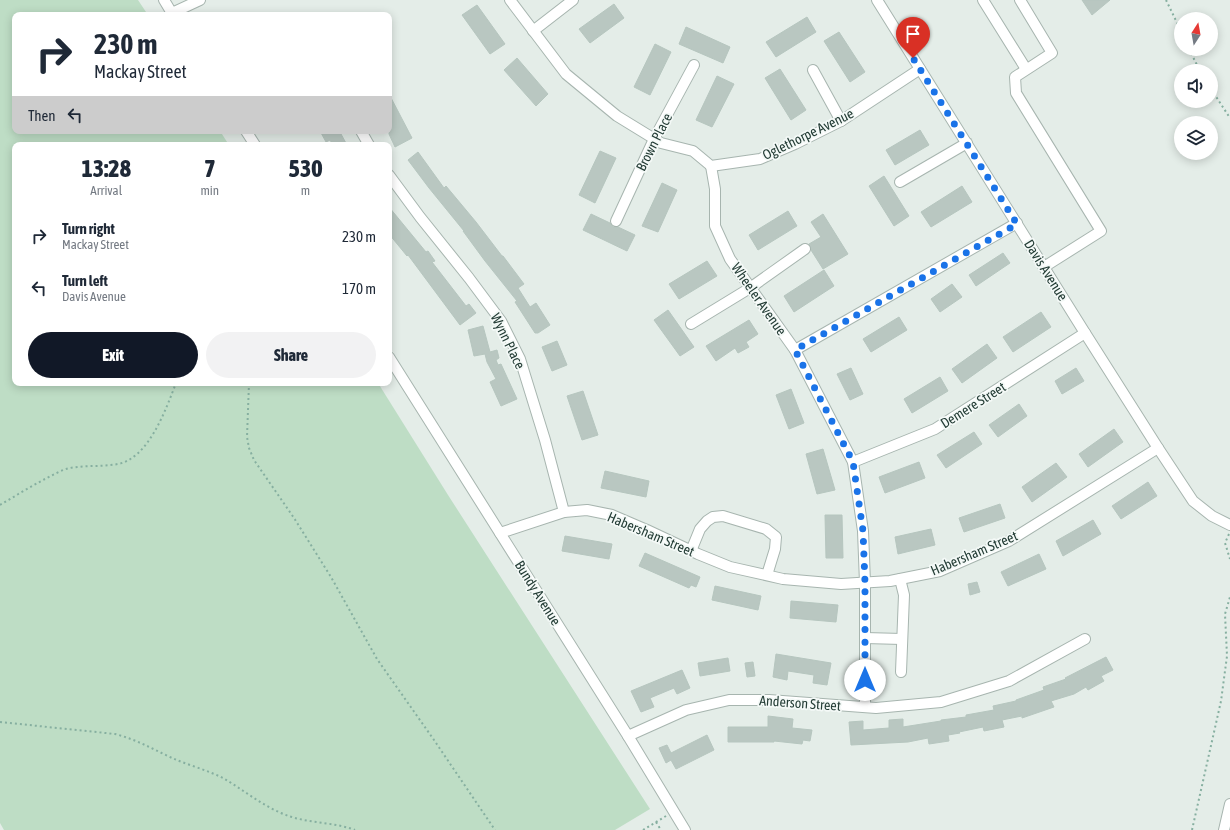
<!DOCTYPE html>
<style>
body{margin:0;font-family:"Asap Condensed",sans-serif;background:#f2f2f3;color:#1f2937;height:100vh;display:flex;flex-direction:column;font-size:15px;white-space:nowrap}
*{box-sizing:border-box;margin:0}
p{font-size:13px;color:#747a83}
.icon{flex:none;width:22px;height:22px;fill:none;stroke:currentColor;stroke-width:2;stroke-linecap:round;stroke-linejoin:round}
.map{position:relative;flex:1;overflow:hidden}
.panel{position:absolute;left:12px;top:142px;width:380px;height:244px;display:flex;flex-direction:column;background:#fff;border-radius:8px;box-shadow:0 2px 10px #0003}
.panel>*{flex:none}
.hud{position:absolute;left:12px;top:12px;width:380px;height:122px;border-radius:8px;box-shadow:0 2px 10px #0003;background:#fff;color:#1f2937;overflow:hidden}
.needle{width:26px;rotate:11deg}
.buttons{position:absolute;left:1174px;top:12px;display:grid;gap:8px}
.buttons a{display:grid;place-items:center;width:44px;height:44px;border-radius:50%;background:#fff;box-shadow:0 2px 10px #0003;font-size:20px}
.pin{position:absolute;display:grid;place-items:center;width:34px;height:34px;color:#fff;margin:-41px -17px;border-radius:50% 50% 50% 0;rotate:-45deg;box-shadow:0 0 4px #0007}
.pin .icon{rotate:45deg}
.me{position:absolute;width:44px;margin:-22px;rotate:0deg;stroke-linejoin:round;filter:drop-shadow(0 0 3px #0008)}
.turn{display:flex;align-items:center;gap:14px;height:84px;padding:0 16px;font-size:18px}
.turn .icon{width:52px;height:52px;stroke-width:2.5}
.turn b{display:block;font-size:28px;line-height:34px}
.then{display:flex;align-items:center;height:38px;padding:0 16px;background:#0003;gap:8px;font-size:15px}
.eta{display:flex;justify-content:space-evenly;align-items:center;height:68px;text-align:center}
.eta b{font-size:24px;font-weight:800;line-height:28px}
.button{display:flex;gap:8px;margin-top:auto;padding:8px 16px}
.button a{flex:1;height:46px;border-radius:24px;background:#111827;color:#fff;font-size:16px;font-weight:800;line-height:46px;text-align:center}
.button a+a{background:#f2f2f3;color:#1f2937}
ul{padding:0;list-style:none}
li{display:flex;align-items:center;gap:12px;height:52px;padding:0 16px}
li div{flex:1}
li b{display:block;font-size:15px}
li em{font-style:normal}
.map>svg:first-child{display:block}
.green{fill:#beddc5}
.building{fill:#b9c7c1;stroke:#b6c6bf}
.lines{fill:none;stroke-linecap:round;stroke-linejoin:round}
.minor-casing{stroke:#a7b5af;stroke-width:12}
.path{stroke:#86afa0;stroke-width:2;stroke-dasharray:2 3;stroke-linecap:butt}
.minor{stroke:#fff;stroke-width:10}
.route{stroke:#1a73e8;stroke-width:7;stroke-dasharray:0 12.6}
.labels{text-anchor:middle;stroke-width:3.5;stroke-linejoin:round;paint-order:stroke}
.street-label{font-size:14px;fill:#243d36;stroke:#f4f9f7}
</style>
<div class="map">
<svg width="1230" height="830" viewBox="0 0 1230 830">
<rect width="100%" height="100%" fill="#e4ede8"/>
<!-- green -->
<polygon class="green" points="0,0 138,0 148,15 15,15 15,131 220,131 229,145 15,145 15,383 378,383 448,495 650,809 615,830 4,830 0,823"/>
<!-- building -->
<g class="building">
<polygon points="1082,0 1110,0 1092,15"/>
<polygon points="614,4 624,18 590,43 579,29"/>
<polygon points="477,5 505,44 490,54 462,15"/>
<polygon points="807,17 816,32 776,57 766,42"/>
<polygon points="686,27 730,47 723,63 679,44"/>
<polygon points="839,32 865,72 850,82 824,41"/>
<polygon points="655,44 671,52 650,95 634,87"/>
<polygon points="517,58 548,94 536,106 504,70"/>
<polygon points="780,69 806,110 791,120 765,78"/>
<polygon points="717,76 734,84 712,127 696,120"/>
<polygon points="389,94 412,138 395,147 389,134"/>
<polygon points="920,130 929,145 895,165 886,150"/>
<polygon points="320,131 346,131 341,134 347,145 333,145 330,140 326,142"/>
<polygon points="600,151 616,158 595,203 579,195"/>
<polygon points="418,152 444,188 446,186 476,222 502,256 503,256 524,284 518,288 530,307 536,303 550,325 538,333 535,333 515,302 517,301 485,261 463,231 464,231 429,188 408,160"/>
<polygon points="884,176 909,216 894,226 869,186"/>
<polygon points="662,183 677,190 658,232 642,226"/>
<polygon points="962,186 972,202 931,227 921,212"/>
<polygon points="389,207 426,252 428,251 435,261 432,262 466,306 469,304 476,313 460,325 408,255 407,256 389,234"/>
<polygon points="788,211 797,226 758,250 749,235"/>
<polygon points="591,214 610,223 613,227 618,227 635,235 627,251 583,230"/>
<polygon points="823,214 848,254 823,269 811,250 809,244 821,237 811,222"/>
<polygon points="1003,253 1010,263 976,286 969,275"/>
<polygon points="707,261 717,276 679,299 669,284"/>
<polygon points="824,270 834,286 794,312 784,296"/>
<polygon points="952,284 962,297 940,312 931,299"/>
<polygon points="668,310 694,347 680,356 654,320"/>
<polygon points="1041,312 1051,327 1013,352 1003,337"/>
<polygon points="899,317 907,330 871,352 863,339"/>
<polygon points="749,320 758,334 746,342 749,347 738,353 735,348 716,361 706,346"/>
<polygon points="483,326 490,352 497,350 499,358 496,360 498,365 501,364 517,399 501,406 490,382 496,379 487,362 485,354 474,356 468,330"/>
<polygon points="557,341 567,365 552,371 542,347"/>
<polygon points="987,344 997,358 962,383 952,369"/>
<polygon points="851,368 863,394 850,400 837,374"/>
<polygon points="1076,368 1084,381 1062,394 1055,381"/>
<polygon points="940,377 948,391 912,413 904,399"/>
<polygon points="791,389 804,423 789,429 776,395"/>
<polygon points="583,391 598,435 582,440 567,396"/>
<polygon points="1019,404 1027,416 998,437 989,425"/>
<polygon points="1114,429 1123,442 1088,467 1079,454"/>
<polygon points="974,432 982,444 946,468 937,455"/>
<polygon points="823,449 835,490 817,494 806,454"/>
<polygon points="919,462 925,478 885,493 879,477"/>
<polygon points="1056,463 1067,477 1032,502 1022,487"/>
<polygon points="605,471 649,481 646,497 601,488"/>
<polygon points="1148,482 1157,496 1121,519 1112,506"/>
<polygon points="1000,504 1005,518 964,532 959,518"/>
<polygon points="825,515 842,515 843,558 826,558"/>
<polygon points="1093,520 1101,534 1063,556 1056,541"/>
<polygon points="931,529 935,545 898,554 895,537"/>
<polygon points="565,536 612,544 609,559 562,551"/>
<polygon points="645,553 700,577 696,587 691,585 689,588 639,566"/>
<polygon points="1039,554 1046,569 1008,586 1001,572"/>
<polygon points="977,582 980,592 970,595 968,584"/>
<polygon points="715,586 761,596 758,610 712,600"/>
<polygon points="791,601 838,605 836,622 790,618"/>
<polygon points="776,654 831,663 827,685 813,683 814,675 788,671 787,680 773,677"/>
<polygon points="1106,657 1113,670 1101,676 1104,681 1088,690 1086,687 1074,694 1051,701 1054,707 1022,718 1022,716 1002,720 1004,727 984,731 983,727 959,732 960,733 948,735 949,741 929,744 928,738 908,742 851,745 849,722 863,721 863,730 889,728 889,720 903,719 903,727 941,721 941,720 966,717 966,715 994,710 993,706 1016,701 1016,700 1044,690 1043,687 1066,679 1065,678"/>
<polygon points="728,658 730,671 700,676 698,663"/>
<polygon points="753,662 755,676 747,677 745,663"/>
<polygon points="682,670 690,688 677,694 674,688 650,698 654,707 641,712 631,691"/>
<polygon points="768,716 793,719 792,728 812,730 810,741 803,740 802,744 774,741 774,742 728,742 728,727 768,727"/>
<polygon points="707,735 714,750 676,769 671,760 666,763 659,748 667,745 671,753"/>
</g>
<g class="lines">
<defs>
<g id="minor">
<polyline points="164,0 173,15"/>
<polyline points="510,0 566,74 617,116 661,143 693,151 711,166 760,159 795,144 841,121 920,69"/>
<polyline points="877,0 1085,333 1158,448 1193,501 1212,516 1230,525"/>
<polyline points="983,0 1026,69"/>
<polyline points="1020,0 1052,53 1015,77 1016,93 1101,231 1044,267"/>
<polyline points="172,13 200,0"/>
<polyline points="533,31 573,0"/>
<polyline points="813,70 841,121"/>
<polyline points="246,131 255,145"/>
<polyline points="361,131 369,145"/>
<polyline points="711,166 715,189 715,226 730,259 795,350 853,462 863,531 865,583 865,707"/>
<polyline points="389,175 420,217 469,278 501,321 520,359 545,440 564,512"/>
<polyline points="900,182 967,143"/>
<polyline points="616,221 654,139 694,65"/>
<polyline points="691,324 750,288 805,249"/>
<polyline points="795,350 1017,223"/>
<polyline points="389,357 628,736 685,830"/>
<polyline points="853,462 935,429 1085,333"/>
<polyline points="500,533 564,512 587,510 612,515 647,530 698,554 730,567 783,579 841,584 890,581 940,571 1009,541 1158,448"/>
<polyline points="691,551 700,529 707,521 713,517 723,516 766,529 776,537 775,549 767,575"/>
<polyline points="900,579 904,595 901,672"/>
<polyline points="865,638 902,639"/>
<polyline points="628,736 686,710 729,700 769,700 876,708 941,702 1009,681 1085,639"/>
<polyline points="1224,830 1230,804"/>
</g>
</defs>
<!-- minor casing -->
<use href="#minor" class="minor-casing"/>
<!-- path -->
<g class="path">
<polyline points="1166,0 1181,31"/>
<polyline points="1189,49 1200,71"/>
<polyline points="1211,89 1230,118"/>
<polyline points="249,383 247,437 249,448 254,460 294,518 331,577 377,659 434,740 495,830"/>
<path d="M0,505C15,496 30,487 45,479C53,475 61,470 70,468C86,465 102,467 118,464C149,458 166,409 176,383"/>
<polyline points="1229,534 1225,543 1230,559"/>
<path d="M0,722L115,734C135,739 153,749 172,758C188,765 207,770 223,778C242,789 260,804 281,813C305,824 331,821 355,830"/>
<polyline points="656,822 661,830"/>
<polyline points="643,830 666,816"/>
<polyline points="1192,830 1221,701 1227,656 1225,614 1230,597"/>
</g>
<!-- minor -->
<use href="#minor" class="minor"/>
</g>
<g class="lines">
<!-- route -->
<polyline class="route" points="865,680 865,583 863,531 853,462 795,350 1017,224 913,58"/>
</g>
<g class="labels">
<!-- street labels -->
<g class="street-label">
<text transform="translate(808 134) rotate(-26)" y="5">Oglethorpe Avenue</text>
<text transform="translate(654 142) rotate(-63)" y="5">Brown Place</text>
<text transform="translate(1046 270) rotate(58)" y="5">Davis Avenue</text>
<text transform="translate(759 299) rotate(55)" y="5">Wheeler Avenue</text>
<text transform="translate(508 341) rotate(64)" y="5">Wynn Place</text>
<text transform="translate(973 405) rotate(-32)" y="5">Demere Street</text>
<text transform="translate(651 534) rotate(23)" y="5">Habersham Street</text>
<text transform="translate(974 553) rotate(-23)" y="5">Habersham Street</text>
<text transform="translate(538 593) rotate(58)" y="5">Bundy Avenue</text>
<text transform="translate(800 703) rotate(4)" y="5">Anderson Street</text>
</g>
</g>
</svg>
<div class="buttons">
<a><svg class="needle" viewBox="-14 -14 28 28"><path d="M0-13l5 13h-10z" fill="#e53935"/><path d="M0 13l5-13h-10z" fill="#747a83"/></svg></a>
<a><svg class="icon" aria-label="sound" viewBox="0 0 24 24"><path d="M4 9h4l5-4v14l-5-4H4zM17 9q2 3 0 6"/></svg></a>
<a><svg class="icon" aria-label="layers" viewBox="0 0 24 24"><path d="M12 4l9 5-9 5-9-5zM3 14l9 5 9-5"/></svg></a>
</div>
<div class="pin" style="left:913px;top:58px;background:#d93025"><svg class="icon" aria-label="arrive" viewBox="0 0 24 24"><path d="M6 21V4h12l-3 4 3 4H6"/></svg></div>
<svg class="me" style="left:865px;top:680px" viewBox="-20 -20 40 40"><circle r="19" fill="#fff"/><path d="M0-13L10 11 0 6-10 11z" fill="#1a73e8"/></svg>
<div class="hud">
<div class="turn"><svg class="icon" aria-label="right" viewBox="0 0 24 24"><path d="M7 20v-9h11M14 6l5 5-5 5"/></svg><div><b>230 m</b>Mackay Street</div></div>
<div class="then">Then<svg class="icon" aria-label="left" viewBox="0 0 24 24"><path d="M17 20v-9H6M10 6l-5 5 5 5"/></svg></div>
</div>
<section class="panel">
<div class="eta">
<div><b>13:28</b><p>Arrival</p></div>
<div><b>7</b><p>min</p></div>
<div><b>530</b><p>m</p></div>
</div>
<ul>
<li><svg class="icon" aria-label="right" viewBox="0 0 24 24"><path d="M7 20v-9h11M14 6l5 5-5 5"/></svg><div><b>Turn right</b><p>Mackay Street</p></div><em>230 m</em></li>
<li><svg class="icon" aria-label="left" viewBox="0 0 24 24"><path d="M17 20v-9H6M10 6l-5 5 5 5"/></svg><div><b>Turn left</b><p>Davis Avenue</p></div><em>170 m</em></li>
</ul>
<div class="button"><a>Exit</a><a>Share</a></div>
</section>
</div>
